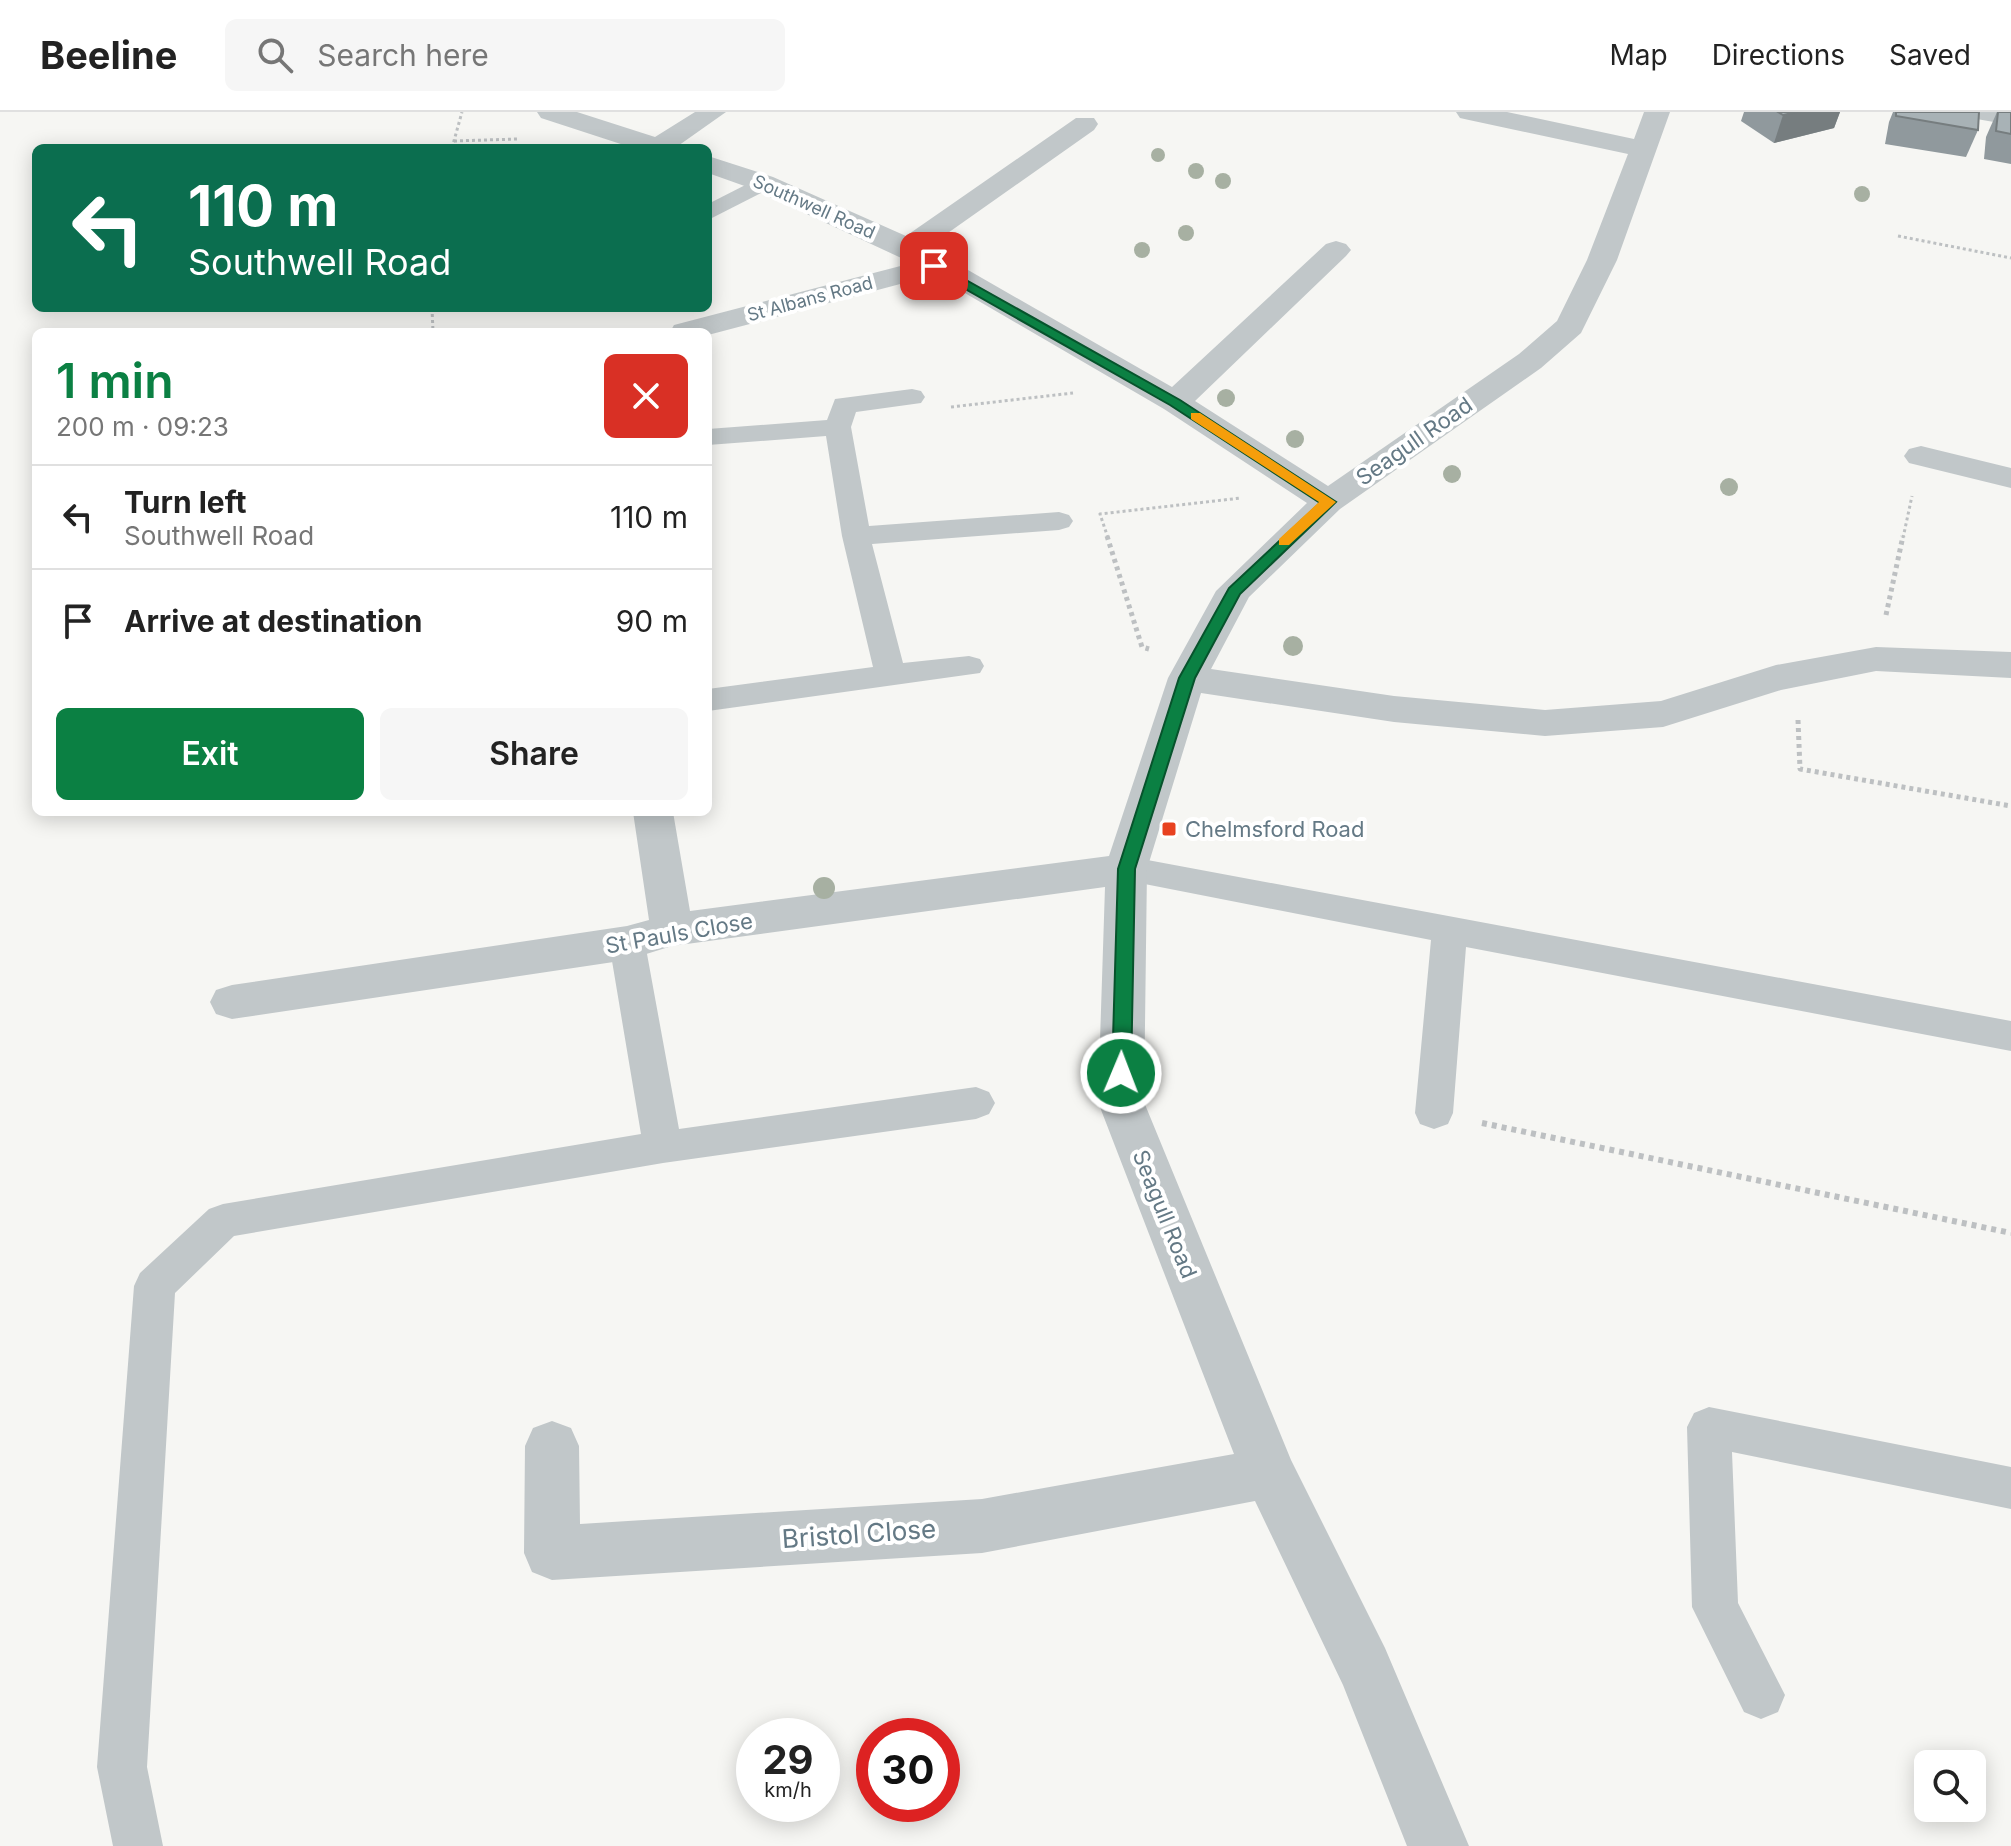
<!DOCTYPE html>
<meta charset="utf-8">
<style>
body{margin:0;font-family:Inter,sans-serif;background:#f6f6f6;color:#222;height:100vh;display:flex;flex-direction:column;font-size:30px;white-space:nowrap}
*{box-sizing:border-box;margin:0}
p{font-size:26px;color:#767676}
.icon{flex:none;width:44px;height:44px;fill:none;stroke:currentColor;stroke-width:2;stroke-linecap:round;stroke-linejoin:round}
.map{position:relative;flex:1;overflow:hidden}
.drawer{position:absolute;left:32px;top:216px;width:680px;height:488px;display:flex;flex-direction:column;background:#fff;border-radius:12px;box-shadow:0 4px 20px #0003}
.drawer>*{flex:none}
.guide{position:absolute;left:32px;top:32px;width:680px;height:168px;border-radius:12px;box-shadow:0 4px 20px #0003;background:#0b6e4f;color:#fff;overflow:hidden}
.controls{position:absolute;left:1914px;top:1638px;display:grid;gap:16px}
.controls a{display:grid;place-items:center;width:72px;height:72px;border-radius:12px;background:#fff;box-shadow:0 4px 20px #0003;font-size:40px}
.speed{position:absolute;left:736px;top:1606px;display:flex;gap:16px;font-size:40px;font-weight:700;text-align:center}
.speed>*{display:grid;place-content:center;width:104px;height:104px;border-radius:50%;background:#fff;box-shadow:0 4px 20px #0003;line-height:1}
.speed small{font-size:20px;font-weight:400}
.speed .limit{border:12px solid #d22;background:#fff;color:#111}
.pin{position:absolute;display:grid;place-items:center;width:68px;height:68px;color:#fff;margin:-34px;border-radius:16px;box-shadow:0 4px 12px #0006}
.me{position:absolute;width:88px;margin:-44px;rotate:1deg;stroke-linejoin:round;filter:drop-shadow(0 0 6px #0008)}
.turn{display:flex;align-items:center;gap:28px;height:168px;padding:0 24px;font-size:36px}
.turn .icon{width:104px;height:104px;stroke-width:2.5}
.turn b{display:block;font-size:56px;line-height:68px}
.round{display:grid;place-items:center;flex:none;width:84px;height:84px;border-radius:12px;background:#f6f6f6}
.overview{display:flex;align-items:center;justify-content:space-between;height:136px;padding:0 24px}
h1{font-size:48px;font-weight:600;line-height:60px;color:#0b8043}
.cta{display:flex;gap:16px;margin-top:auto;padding:16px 24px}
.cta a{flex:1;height:92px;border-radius:12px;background:#0b8043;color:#fff;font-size:32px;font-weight:600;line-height:92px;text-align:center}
.cta a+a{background:#f6f6f6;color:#222}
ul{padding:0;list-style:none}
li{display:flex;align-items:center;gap:24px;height:104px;padding:0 24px;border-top:2px solid #e0e0e0}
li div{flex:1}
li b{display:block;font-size:30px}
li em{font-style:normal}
header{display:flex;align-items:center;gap:48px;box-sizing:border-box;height:112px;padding:0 40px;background:#fff;border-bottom:2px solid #e0e0e0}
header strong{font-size:38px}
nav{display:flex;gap:44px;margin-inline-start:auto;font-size:28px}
.search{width:560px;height:72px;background:#f6f6f6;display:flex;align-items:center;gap:20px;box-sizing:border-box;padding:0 28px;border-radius:12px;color:#767676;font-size:30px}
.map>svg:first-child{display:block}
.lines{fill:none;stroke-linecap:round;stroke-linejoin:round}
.path-far2{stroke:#bdc0c2;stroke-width:3;stroke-dasharray:3 3;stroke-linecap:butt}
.path-far1{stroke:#bdc0c2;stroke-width:5;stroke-dasharray:4 4;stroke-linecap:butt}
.path{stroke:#bdc0c2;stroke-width:6;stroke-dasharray:5 5;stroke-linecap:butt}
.lane{fill:#c1c7c9;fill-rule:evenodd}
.street{fill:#c1c7c9;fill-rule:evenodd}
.tree{fill:#a7b0a2}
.wall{fill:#90999d}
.shaded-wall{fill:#767d7f}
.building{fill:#a8b2b6;stroke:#767d7f;stroke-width:2}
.route{fill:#0b8043;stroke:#07532c;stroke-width:2}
.slow{fill:#f59e0b}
.poi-dot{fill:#e84221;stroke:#fff;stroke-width:3}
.labels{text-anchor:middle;stroke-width:8;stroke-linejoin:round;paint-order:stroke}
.far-street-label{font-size:18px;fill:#647985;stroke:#fff}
.street-label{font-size:22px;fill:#647985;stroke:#fff}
.poi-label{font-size:22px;fill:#647985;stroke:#fff;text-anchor:start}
.near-street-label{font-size:26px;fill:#647985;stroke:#fff}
</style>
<header>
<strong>Beeline</strong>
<div class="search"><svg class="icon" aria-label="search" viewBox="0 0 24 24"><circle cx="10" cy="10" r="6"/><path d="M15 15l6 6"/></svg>Search here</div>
<nav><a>Map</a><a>Directions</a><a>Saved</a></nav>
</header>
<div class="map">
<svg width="2011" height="1734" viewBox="0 0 2011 1734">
<rect width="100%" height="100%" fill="#f6f6f3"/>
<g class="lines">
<!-- path-far2 -->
<g class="path-far2">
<polyline points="454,29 517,27"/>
<polyline points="452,36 462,0"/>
<polyline points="1898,124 2011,146"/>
<polyline points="432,196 433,220"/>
<polyline points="951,295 1073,281"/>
<polyline points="1108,426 1100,402 1241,386"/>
<polyline points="1903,426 1912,384"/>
</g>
<!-- path-far1 -->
<g class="path-far1">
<polyline points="1107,424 1142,535 1149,537"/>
<polyline points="1886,503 1903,424"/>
<polyline points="1798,608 1800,657 2011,694"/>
</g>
<!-- path -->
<polyline class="path" points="1482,1011 2011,1121"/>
<!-- lane -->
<g class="lane">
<polygon points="763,64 771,66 774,71 771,76 708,108 708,92"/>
<polygon points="912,277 921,279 925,285 921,291 856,300 851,315 869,414 1059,400 1069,403 1073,409 1069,415 1059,418 872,432 903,551 969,544 980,547 984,554 980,561 708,599 708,577 873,555 842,424 826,324 708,333 708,317 827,308 835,287"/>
<polygon points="1126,744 2011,909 2011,939 1466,835 1453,1001 1448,1012 1434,1017 1420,1012 1415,1001 1431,828 1114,766 1109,757 1114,748"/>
<polygon points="627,817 640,821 645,831 679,1017 976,975 989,980 995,991 989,1002 976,1007 663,1051 234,1124 175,1181 147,1655 163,1734 113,1734 97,1655 134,1174 140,1161 209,1097 223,1092 641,1022 609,831 614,821"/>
<polygon points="1709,1295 2011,1355 2011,1397 1732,1340 1738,1491 1785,1583 1778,1600 1761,1607 1744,1600 1692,1495 1687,1315 1694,1301"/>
</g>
<!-- street -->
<g class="street">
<polygon points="537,0 577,0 655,25 695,0 726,0 675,36 633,36 541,6"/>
<polygon points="1456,0 1507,0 1634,27 1644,0 1670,0 1617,148 1581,221 1541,256 1340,397 1249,485 1211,557 1394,584 1545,598 1661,589 1776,553 1876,535 2011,540 2011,566 1876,559 1781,578 1663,615 1545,624 1394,610 1201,581 1147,757 1144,990 1291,1348 1385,1536 1469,1734 1407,1734 1343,1573 1255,1389 982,1441 552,1468 532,1460 524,1441 525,1334 533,1316 552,1309 571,1316 579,1334 580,1412 982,1387 1234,1342 1098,990 1105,775 672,834 627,848 232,907 216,902 210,890 216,878 232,873 627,814 649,808 633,700 673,700 690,799 1109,744 1168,566 1216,479 1307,391 1164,297 934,163 708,223 708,220 670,220 674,213 912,151 753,77 708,61 708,44 773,65 906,124 1076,6 1094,6 1098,12 1094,18 928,135 1172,275 1326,132 1336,129 1346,132 1351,138 1346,144 1195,289 1328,374 1519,242 1557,209 1587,148 1628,42 1469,8 1460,6"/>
<polygon points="1967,0 2011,0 2011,13 1971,6"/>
<polygon points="1921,334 2011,356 2011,376 1909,351 1904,344 1909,337"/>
</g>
</g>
<!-- trees -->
<g class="tree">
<circle cx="1158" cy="43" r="7"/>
<circle cx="1196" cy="59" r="8"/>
<circle cx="1223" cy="69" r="8"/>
<circle cx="1862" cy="82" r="8"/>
<circle cx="1186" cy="121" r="8"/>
<circle cx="1142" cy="138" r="8"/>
<circle cx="1226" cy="286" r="9"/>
<circle cx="1295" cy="327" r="9"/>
<circle cx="1452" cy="362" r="9"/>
<circle cx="1729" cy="375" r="9"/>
<circle cx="1293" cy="534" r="10"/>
<circle cx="824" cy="776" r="11"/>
</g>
<!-- wall -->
<g class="wall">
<polygon points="1744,0 1840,0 1834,16 1774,31 1741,9"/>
<polygon points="1893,0 1979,0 1978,18 1966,45 1885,32 1889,10"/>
<polygon points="1997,0 2011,0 2011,52 1984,47 1986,25"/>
</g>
<!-- shaded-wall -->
<polygon class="shaded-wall" points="1797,0 1840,0 1834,16 1774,31 1783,3"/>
<!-- building -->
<g class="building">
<polygon points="1778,0 1797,0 1783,3"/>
<polygon points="1896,0 1979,0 1978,18 1896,4"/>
<polygon points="1998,0 2011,0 2011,22 1996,19"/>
</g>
<!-- route -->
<polygon class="route" points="934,150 1180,288 1336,390 1240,482 1195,566 1135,757 1131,961 1128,966 1114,966 1112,961 1118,757 1179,566 1229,476 1320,391 1170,293 930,157 928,154"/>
<!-- slow -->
<polygon class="slow" points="1191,301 1200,301 1336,390 1289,433 1279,433 1279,427 1319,390 1191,307"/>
<!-- markers -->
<rect class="poi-dot" x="1161" y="709" width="16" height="16" rx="4"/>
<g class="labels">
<!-- far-street labels -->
<g class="far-street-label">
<text transform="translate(814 95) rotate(24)" y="6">Southwell Road</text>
<text transform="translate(810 187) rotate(-15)" y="6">St Albans Road</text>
</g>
<!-- street labels -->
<g class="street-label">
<text transform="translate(1414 329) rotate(-35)" y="8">Seagull Road</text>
<text transform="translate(679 821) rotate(-10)" y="8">St Pauls Close</text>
<text transform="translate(1165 1102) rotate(68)" y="8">Seagull Road</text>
</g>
<!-- poi labels -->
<g class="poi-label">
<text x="1185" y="725">Chelmsford Road</text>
</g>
<!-- near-street labels -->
<g class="near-street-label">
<text transform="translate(859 1422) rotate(-4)" y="9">Bristol Close</text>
</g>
</g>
</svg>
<div class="controls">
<a><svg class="icon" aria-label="search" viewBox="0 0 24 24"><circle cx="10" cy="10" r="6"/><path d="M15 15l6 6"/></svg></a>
</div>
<div class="speed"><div>29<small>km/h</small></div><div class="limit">30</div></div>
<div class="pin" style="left:934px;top:154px;background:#d93025"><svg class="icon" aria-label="arrive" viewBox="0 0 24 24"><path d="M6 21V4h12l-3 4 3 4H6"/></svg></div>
<svg class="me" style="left:1121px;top:961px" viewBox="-20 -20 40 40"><circle r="17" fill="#0b8043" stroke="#fff" stroke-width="3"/><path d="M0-11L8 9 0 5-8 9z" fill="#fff"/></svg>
<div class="guide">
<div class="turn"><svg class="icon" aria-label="left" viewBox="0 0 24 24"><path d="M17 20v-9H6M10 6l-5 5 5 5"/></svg><div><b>110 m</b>Southwell Road</div></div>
</div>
<section class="drawer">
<div class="overview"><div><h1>1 min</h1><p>200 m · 09:23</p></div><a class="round" style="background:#d93025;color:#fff"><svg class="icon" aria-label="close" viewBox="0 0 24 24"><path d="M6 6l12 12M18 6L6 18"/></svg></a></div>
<ul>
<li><svg class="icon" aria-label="left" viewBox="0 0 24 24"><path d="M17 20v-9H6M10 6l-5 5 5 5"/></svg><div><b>Turn left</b><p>Southwell Road</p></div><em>110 m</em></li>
<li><svg class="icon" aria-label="arrive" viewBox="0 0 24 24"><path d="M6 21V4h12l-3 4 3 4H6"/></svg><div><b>Arrive at destination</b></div><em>90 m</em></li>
</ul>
<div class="cta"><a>Exit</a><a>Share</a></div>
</section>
</div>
